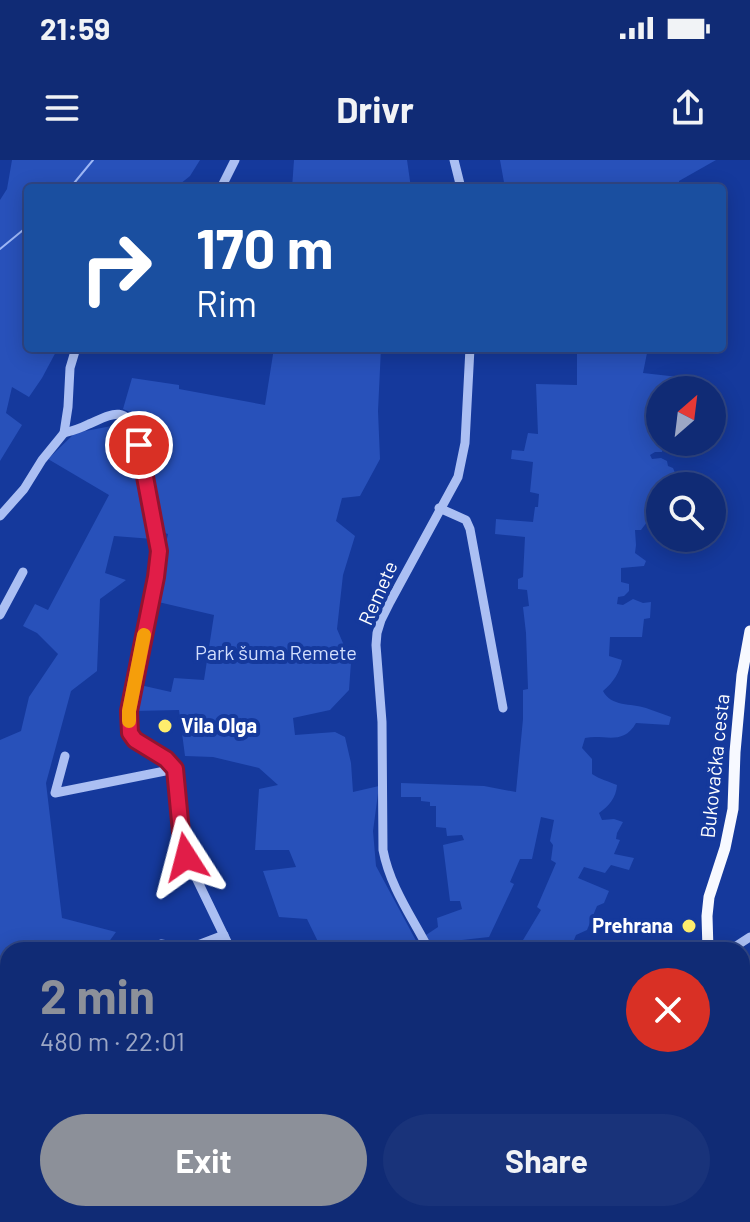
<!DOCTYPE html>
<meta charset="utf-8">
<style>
body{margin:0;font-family:Barlow,sans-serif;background:#19337a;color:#f1f3f6;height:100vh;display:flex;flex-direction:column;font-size:30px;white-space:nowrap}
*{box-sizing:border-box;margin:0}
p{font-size:26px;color:#9ca7c5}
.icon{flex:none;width:44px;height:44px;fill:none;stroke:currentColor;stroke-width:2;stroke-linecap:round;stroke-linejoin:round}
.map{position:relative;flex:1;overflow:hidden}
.drawer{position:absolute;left:0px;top:782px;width:750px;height:280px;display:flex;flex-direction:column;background:#102b75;border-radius:24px 24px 0 0;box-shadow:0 4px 20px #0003,0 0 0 2px #304787}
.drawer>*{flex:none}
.hud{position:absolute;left:24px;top:24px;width:702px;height:168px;border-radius:8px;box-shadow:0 4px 20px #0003,0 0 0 2px #304787;background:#1a4fa0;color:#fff;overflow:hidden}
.needle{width:52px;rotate:28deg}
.controls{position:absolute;left:646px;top:216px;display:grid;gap:16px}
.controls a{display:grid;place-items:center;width:80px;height:80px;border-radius:50%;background:#102b75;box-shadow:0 4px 20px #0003,0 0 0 2px #304787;font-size:40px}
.pin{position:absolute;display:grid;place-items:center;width:68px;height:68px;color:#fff;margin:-34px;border:4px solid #fff;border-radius:50%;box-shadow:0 2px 8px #0007}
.me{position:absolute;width:88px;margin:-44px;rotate:351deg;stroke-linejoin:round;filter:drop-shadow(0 0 6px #0008)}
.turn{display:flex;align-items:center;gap:28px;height:168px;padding:0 40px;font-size:36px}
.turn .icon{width:104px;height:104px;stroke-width:2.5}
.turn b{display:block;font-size:56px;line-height:68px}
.round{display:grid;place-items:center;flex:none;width:84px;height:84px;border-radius:42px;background:#19337a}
.summary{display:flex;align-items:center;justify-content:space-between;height:136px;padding:0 40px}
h1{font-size:48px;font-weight:700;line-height:60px;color:#8c9099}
.action{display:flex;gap:16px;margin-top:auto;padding:16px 40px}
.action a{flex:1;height:92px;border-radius:48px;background:#8c9099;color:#fff;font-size:32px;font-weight:700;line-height:92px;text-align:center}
.action a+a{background:#19337a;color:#f1f3f6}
.status{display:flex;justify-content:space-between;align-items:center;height:56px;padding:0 40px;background:#102b75;direction:ltr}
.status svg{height:22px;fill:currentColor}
header{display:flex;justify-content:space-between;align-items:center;height:104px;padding:0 40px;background:#102b75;font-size:36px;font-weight:700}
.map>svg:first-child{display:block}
.green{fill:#2851ba}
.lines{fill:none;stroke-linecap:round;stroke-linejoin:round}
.stream{stroke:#9db7f6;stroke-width:2}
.minor{stroke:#abbff3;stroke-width:9}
.major{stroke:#f7f9ff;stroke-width:11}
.route-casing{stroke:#92132f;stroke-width:20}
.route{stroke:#e11d48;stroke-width:14}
.slow{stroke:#f59e0b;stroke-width:14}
.poi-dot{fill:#ffed6d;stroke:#15399c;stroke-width:3}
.labels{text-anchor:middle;stroke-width:8;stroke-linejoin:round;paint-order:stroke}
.street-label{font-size:20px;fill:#fff;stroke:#15399c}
.park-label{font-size:20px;fill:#d3dffd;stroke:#15399c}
.poi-label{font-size:20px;font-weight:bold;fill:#fff;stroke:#15399c;text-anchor:start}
</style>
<div class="status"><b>21:59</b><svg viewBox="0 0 49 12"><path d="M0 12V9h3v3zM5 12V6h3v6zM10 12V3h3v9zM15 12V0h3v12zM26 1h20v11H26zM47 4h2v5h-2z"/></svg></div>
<header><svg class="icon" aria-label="menu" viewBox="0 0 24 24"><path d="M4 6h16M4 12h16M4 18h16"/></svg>Drivr<svg class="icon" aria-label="share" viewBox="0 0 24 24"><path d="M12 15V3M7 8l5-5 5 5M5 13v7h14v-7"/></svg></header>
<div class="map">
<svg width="750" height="1062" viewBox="0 0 750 1062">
<rect width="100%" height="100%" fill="#15399c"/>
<!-- green -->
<g class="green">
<polygon points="12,0 200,0 190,16 175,28 28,28 28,188 58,188 42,218 29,237 12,227 6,253 22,265 0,301 0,40 7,29"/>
<polygon points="294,0 407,0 411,28 292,28"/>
<polygon points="500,0 716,0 679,21 679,28 505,28"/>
<polygon points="274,188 381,188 378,251 380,299 360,336 342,338 336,361 355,376 343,415 337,469 351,502 349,530 330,550 293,558 295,575 335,572 345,577 351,603 353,632 379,626 373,671 376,706 421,790 322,790 307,759 279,757 263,711 296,707 289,690 255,690 259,629 278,625 259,608 213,597 185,596 179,550 132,551 140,525 171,532 174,518 204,520 214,455 154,441 168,374 158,371 138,262 130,252 123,249 132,218 179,225 179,229 265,245"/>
<path d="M577,188H648L643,213L705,220L693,230H660V282H664L662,292H655L650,295L652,299L661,298L667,301L668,306L673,308L676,315L668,326H660V333C645,337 647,349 647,362L641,370H635L636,385L635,393L646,401L644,406L621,408V422L629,424V431L624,436L618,437L617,444L623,445L633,439L643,443L651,442L650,458L644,459L642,477H610L609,496L622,500C620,512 613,523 603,531C611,547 631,543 646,548C654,551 663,554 671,557L669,565L636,563C623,586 605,574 585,578L582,588L592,599V614C601,620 608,621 617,625C616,638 609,646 599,653L602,660L614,659L623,662L617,673L616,679L620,680L614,694L634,698L629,710L611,705L605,713L584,707L578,718L609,731L604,743L597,746L587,770L576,775L574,780L575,790H517L541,750L537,747L556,703L551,700L553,685L550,681L554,660L541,657L532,699H520L510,722L514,724L489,777L462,780L466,790H434L426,775L438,767L437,758L462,749L460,741H450L443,685L464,680L462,675L447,676L446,668L436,667V646H430V642L421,641V637H401V623L484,626L516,632L523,559V530L528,529L526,473L523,447L529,446L527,430L518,429V419L523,417L525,377L495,374L496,359L533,362L535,347H538L539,334L530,332L533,302L511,299L512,290L524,291L528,273L538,274L536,224L577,225Z"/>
<polygon points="122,264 153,379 114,376 105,413 126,420 100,439 97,511 71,531 46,623 62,758 116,772 103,790 8,790 8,865 0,852 0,580 21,571 29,537 58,494 37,473 23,466 35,444 48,450 109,335 48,299 75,273"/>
<polygon points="8,998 8,1054 70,1054 76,1062 0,1062 0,1004"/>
<polygon points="113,1054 177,1054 181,1062 108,1062"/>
</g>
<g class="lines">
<!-- stream -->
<g class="stream">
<polyline points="70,28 93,0"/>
<polyline points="0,89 28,66"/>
</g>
<!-- minor -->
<g class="minor">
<polyline points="454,0 461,28"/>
<polyline points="221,28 235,0"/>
<path d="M64,273C72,271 81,268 89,264C110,255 125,244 137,273L159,391L156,417L129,551L130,573L135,580L166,599L175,609L181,672L186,697L231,790"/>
<polyline points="439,348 466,360 470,369 503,548"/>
<polyline points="0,356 24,329 42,300 64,273 68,247 70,208 76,188"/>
<polyline points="0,455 23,412"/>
<polyline points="65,596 55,633 175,609"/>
<polyline points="161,784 190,788 224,775"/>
<path d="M429,790C412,757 390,727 383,690L382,562L376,485L377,473L381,460L390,442L458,317L465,283L470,188"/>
<polyline points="730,790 750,777"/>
<polyline points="742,917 750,916"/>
<polyline points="0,940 8,952"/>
<polyline points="78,1054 83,1062"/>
<polyline points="321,1054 323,1062"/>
<polyline points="440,1054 442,1062"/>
<polyline points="209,1057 218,1062"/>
<polyline points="412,1062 415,1054"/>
<polyline points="556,1062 563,1054"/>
</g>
<!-- major -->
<g class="major">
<polyline points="708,790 707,756 709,737 725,688 733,649 735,592 742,515 750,471"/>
<polyline points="742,945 745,981 746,1062"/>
</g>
</g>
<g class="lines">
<defs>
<polyline id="route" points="139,285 159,391 156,417 129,551 130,573 135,580 166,599 175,609 181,672 186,697"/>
</defs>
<!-- route casing -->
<use href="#route" class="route-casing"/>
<!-- route -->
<use href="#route" class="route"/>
<!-- slow -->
<polyline class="slow" points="129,561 129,551 144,475"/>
</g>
<!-- markers -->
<g class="poi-dot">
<circle cx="165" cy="566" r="8"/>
<circle cx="689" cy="766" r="8"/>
</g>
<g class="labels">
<!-- street labels -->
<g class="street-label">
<text transform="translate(378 433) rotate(-66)" y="7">Remete</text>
<text transform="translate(715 606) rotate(-84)" y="7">Bukovačka cesta</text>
</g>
<!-- park labels -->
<g class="park-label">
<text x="276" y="500">Park šuma Remete</text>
</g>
<!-- poi labels -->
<g class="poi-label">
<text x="181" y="573">Vila Olga</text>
<text x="673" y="773" text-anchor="end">Prehrana</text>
</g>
</g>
</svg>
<div class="controls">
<a><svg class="needle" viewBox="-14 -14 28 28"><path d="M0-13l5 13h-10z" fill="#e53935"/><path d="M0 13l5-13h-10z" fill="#9ca7c5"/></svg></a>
<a><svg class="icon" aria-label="search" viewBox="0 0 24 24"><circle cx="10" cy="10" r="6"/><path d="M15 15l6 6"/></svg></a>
</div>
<div class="pin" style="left:139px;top:285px;background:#d93025"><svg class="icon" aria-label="arrive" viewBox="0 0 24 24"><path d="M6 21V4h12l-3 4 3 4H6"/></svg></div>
<svg class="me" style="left:186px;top:697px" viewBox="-20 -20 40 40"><path d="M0-17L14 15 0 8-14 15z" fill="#e11d48" stroke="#fff" stroke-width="4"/></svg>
<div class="hud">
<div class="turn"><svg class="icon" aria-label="right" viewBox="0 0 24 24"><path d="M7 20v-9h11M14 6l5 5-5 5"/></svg><div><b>170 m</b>Rim</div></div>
</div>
<section class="drawer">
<div class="summary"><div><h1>2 min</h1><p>480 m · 22:01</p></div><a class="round" style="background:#d93025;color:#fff"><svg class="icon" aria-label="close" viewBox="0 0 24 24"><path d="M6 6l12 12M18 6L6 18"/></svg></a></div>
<div class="action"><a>Exit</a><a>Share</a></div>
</section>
</div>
